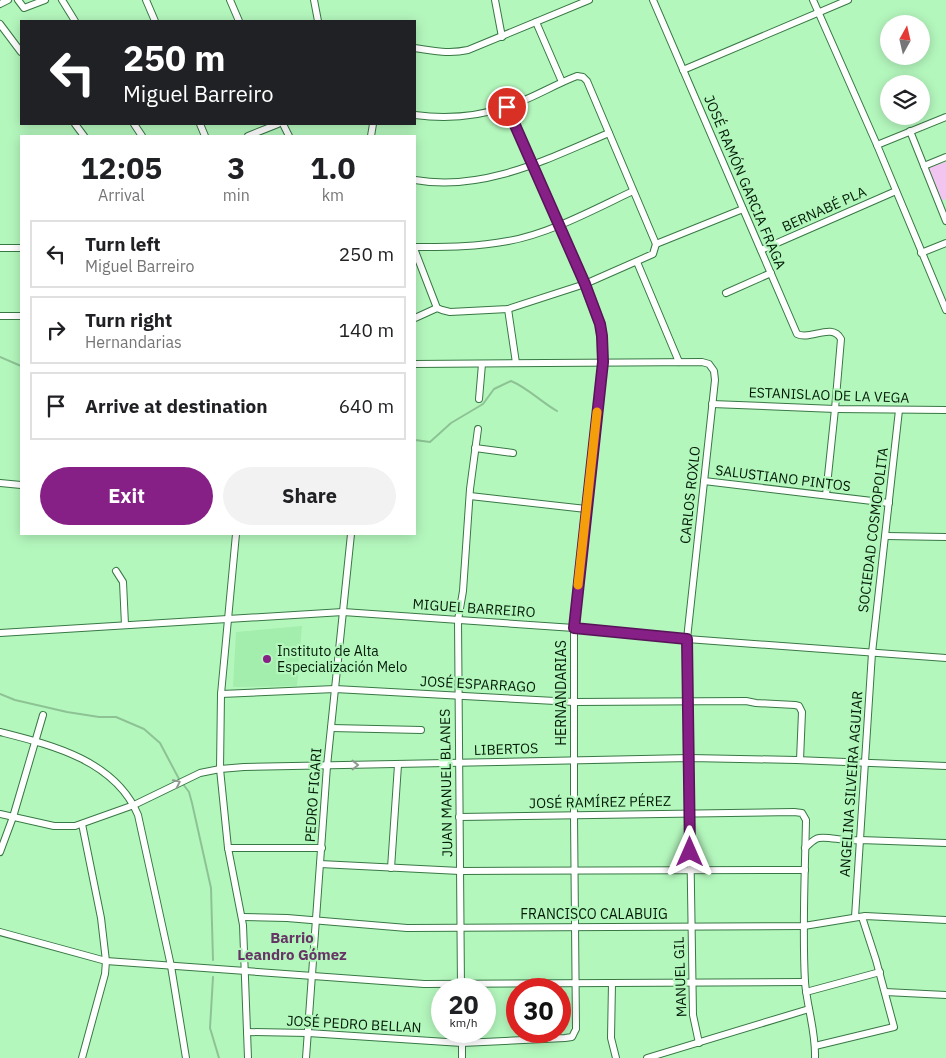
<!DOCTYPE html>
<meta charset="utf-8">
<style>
body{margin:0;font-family:"IBM Plex Sans",sans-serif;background:#f2f2f2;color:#202124;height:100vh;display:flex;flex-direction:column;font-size:19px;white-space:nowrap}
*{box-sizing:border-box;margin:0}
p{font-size:16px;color:#757577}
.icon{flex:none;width:28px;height:28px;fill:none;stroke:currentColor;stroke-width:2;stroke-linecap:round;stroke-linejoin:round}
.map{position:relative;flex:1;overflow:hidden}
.sheet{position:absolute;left:20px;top:135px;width:396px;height:400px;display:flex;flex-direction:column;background:#fff;border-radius:0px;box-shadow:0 2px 12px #0003}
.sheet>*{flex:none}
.guide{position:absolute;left:20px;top:20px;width:396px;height:105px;border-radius:0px;box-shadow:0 2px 12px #0003;background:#202124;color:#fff;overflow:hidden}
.needle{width:32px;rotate:8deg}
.controls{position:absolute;left:880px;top:15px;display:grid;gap:10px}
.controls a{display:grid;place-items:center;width:50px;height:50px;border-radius:50%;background:#fff;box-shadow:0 2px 12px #0003;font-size:25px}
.speed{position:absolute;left:431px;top:978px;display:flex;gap:10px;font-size:25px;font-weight:700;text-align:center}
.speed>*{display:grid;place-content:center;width:65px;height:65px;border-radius:50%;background:#fff;box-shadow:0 2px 12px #0003;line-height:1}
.speed small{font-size:12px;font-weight:400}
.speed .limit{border:8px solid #d22;background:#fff;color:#111}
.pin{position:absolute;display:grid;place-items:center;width:42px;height:42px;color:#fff;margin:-21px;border:2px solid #fff;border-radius:50%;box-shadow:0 1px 5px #0007}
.me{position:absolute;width:55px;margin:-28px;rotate:0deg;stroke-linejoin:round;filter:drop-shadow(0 0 4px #0008)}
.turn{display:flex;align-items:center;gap:18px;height:105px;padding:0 20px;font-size:22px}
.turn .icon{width:65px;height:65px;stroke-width:2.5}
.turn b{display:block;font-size:35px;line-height:42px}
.eta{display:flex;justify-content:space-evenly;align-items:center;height:85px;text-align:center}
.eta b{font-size:30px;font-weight:700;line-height:35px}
.primary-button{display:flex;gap:10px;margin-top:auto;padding:10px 20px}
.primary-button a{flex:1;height:58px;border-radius:30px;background:#861f86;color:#fff;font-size:20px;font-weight:700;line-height:58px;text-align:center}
.primary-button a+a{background:#f2f2f2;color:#202124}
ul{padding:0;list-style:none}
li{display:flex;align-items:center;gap:15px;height:68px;margin:0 10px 8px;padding:0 10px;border:2px solid #e0e0e0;border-radius:0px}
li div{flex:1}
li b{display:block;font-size:19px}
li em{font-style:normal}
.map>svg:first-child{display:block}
.built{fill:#a3edad}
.green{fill:#f2c5f0}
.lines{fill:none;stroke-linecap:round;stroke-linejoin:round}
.stream{stroke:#8dc394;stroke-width:2}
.minor-casing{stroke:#387844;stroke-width:8}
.minor{stroke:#fff;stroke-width:6}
.oneway{stroke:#8e9990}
.route-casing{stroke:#571457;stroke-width:12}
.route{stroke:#861f86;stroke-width:9}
.slow{stroke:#f59e0b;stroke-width:9}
.poi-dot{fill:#861f86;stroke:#b4f7bd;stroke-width:2}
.labels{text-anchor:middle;stroke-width:4.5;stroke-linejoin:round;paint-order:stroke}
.street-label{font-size:14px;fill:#031c08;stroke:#b4f7bd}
.poi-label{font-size:14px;fill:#031c08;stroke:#b4f7bd;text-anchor:start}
.neighbourhood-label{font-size:15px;font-weight:bold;fill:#663465;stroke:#b4f7bd}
</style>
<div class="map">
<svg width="946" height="1058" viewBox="0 0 946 1058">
<rect width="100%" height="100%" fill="#b4f7bd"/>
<!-- built -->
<polygon class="built" points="302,626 297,686 233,687 236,632"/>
<!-- green -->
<polygon class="green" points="946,162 946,199 941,201 928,167"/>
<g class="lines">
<!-- stream -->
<g class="stream">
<polyline points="0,357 21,366"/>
<path d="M415,440L430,442L451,423L483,404L494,389L511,381C528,388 541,402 557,411"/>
<polyline points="0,694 15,700 67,712 99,717 116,717 144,729 160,743 179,779"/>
<polyline points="183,784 189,792 192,803 211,888 213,960"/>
<polyline points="213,977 210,1028 219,1058"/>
</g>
<defs>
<g id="minor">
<polyline points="18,0 24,8 45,0"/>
<polyline points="62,0 75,21"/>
<polyline points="146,0 155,21"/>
<polyline points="230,0 239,21"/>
<polyline points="314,0 318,21"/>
<polyline points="495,0 502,37"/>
<path d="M653,0L797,334C810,341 832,322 841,339L835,409L826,495"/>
<polyline points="813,0 877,145 946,310"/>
<polyline points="0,4 8,0"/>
<polyline points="536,22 562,82"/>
<polyline points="0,24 21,52"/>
<path d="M415,48C433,51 450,54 468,50L589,0"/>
<polyline points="683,70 848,0"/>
<path d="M415,115C446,119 476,117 506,107C530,100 553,85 577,76L583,77L587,81L656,244"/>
<polyline points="75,124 84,136"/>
<polyline points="134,124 142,136"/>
<polyline points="200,124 205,136"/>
<polyline points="283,124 289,136"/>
<polyline points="910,131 946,221"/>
<polyline points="248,136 278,124"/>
<polyline points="371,136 373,124"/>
<polyline points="877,145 946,117"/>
<polyline points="924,166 946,157"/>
<path d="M415,180C484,192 547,159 609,133"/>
<polyline points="656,244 743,209"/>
<path d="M415,247C446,247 477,247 508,241C549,234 595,209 633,191"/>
<polyline points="0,248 21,248"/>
<polyline points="761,250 896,191"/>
<polyline points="415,251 437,308"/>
<polyline points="921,253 946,243"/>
<polyline points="637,262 679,362"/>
<polyline points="726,293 771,273"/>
<polyline points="508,309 516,363"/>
<polyline points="0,316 21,316"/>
<polyline points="415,318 437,308 442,310 450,312 508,309 585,284 653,254 656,244"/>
<polyline points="415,364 702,362 709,364 714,371 715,380 687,639 693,1015 699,1043"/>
<polyline points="479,399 482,364"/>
<polyline points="712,404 835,409 946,410"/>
<polyline points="475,448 513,453"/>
<polyline points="704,481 889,503"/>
<polyline points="0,483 21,485"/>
<polyline points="470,496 586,509"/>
<polyline points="236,534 221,694 220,769 228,848 243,925 248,1058"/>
<polyline points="886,536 946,537"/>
<polyline points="116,571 123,582 125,625"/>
<polyline points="0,633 343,612 574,628 687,639 946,658"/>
<polyline points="221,694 335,689 574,702 746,701 756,703 795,705 799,706 802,712 800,760"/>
<polyline points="331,728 421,730"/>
<path d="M0,732C51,745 115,760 138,815L171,966L186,1058"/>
<polyline points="0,814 54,826 75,826 134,805 200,773 220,769 244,767 690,758 796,760 946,766"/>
<path d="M459,817L794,812L802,813L806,820C805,874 802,928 805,982C807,1007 816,1032 815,1058"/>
<polyline points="228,848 322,848"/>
<path d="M805,848C809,845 813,839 819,838C828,836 846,842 860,840L946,843"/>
<polyline points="0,852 13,817 43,715"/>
<polyline points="320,864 460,871 805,870"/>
<polyline points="391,868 398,765"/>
<polyline points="242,917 287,918 407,928 804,926 865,916 946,920"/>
<polyline points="855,917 872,653 899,410"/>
<polyline points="0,932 106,961 424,984 805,982"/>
<polyline points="612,983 611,1038 616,1058"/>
<polyline points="461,989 458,620 463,591 470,489 478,429"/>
<polyline points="806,992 880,972"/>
<polyline points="885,992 946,995"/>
<polyline points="462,1031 462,1058"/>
<path d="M247,1032L308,1033L462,1043L565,1038L572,1037L576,1029L574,816V628L603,363C602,329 597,314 585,284L507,107"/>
<polyline points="815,1046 894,1027 876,960 862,917"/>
<polyline points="82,1058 105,974 106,961 101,918 82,824"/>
<polyline points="306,1058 327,766 351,534"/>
<polyline points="647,1058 809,1009"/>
</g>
</defs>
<!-- minor casing -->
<use href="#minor" class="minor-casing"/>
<!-- minor -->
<use href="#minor" class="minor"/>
</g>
<!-- one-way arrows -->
<defs><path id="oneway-chevron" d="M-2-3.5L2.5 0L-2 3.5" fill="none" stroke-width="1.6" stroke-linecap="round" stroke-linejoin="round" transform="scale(1.25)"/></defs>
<g class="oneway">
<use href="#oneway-chevron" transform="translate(355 765) rotate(-1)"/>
<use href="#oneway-chevron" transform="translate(177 783) rotate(-26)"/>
</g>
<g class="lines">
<defs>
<polyline id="route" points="507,107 585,284 600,324 602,336 603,362 574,628 687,639 690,852"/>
</defs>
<!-- route casing -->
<use href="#route" class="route-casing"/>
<!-- route -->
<use href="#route" class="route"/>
<!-- slow -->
<polyline class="slow" points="578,585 597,412"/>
</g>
<!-- markers -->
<circle class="poi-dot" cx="267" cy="659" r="5"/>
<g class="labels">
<!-- street labels -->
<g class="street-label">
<text transform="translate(745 182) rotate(67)" y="5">JOSÉ RAMÓN GARCIA FRAGA</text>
<text transform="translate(824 209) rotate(-24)" y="5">BERNABÉ PLA</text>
<text transform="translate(829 395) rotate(2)" y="5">ESTANISLAO DE LA VEGA</text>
<text transform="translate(783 478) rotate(7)" y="5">SALUSTIANO PINTOS</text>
<text transform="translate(690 495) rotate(-84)" y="5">CARLOS ROXLO</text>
<text transform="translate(873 530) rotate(-83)" y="5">SOCIEDAD COSMOPOLITA</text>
<text transform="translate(474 608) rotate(4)" y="5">MIGUEL BARREIRO</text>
<text transform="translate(478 684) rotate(3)" y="5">JOSÉ ESPARRAGO</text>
<text transform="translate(561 693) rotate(-90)" y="5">HERNANDARIAS</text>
<text transform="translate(506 749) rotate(-2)" y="5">LIBERTOS</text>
<text transform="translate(446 783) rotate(-91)" y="5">JUAN MANUEL BLANES</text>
<text transform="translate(851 784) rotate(-86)" y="5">ANGELINA SILVEIRA AGUIAR</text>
<text transform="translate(313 795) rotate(-86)" y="5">PEDRO FIGARI</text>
<text transform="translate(600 802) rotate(-1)" y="5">JOSÉ RAMÍREZ PÉREZ</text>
<text x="594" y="919">FRANCISCO CALABUIG</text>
<text transform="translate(680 977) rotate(-92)" y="5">MANUEL GIL</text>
<text transform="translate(354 1024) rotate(3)" y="5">JOSÉ PEDRO BELLAN</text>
</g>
<!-- poi labels -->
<g class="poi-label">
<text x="277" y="656">Instituto de Alta<tspan x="277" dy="16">Especialización Melo</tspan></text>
</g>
<!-- neighbourhood labels -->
<g class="neighbourhood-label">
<text x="292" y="943">Barrio<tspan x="292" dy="17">Leandro Gómez</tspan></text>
</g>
</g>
</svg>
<div class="controls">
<a><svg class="needle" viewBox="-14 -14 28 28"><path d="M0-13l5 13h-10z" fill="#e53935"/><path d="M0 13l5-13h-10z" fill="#757577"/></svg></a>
<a><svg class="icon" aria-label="layers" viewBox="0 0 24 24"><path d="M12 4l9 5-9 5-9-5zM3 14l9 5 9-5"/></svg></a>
</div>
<div class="speed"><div>20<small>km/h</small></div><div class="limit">30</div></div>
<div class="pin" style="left:507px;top:107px;background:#d93025"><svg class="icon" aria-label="arrive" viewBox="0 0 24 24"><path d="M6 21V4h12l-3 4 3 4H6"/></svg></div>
<svg class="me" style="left:690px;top:852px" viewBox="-20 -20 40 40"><path d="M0-17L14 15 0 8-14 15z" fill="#861f86" stroke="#fff" stroke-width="4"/></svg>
<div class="guide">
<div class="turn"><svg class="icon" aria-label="left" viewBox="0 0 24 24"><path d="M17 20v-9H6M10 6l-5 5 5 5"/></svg><div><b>250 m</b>Miguel Barreiro</div></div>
</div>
<section class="sheet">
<div class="eta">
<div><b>12:05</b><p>Arrival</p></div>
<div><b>3</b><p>min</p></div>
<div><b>1.0</b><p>km</p></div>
</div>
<ul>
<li><svg class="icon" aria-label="left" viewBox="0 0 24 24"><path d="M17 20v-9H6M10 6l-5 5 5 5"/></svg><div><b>Turn left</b><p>Miguel Barreiro</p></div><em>250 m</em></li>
<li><svg class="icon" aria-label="right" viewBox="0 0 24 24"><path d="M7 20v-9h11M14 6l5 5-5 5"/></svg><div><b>Turn right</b><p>Hernandarias</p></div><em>140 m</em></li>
<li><svg class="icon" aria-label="arrive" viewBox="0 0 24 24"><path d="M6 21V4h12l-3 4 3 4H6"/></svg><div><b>Arrive at destination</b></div><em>640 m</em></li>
</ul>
<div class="primary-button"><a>Exit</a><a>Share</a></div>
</section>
</div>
